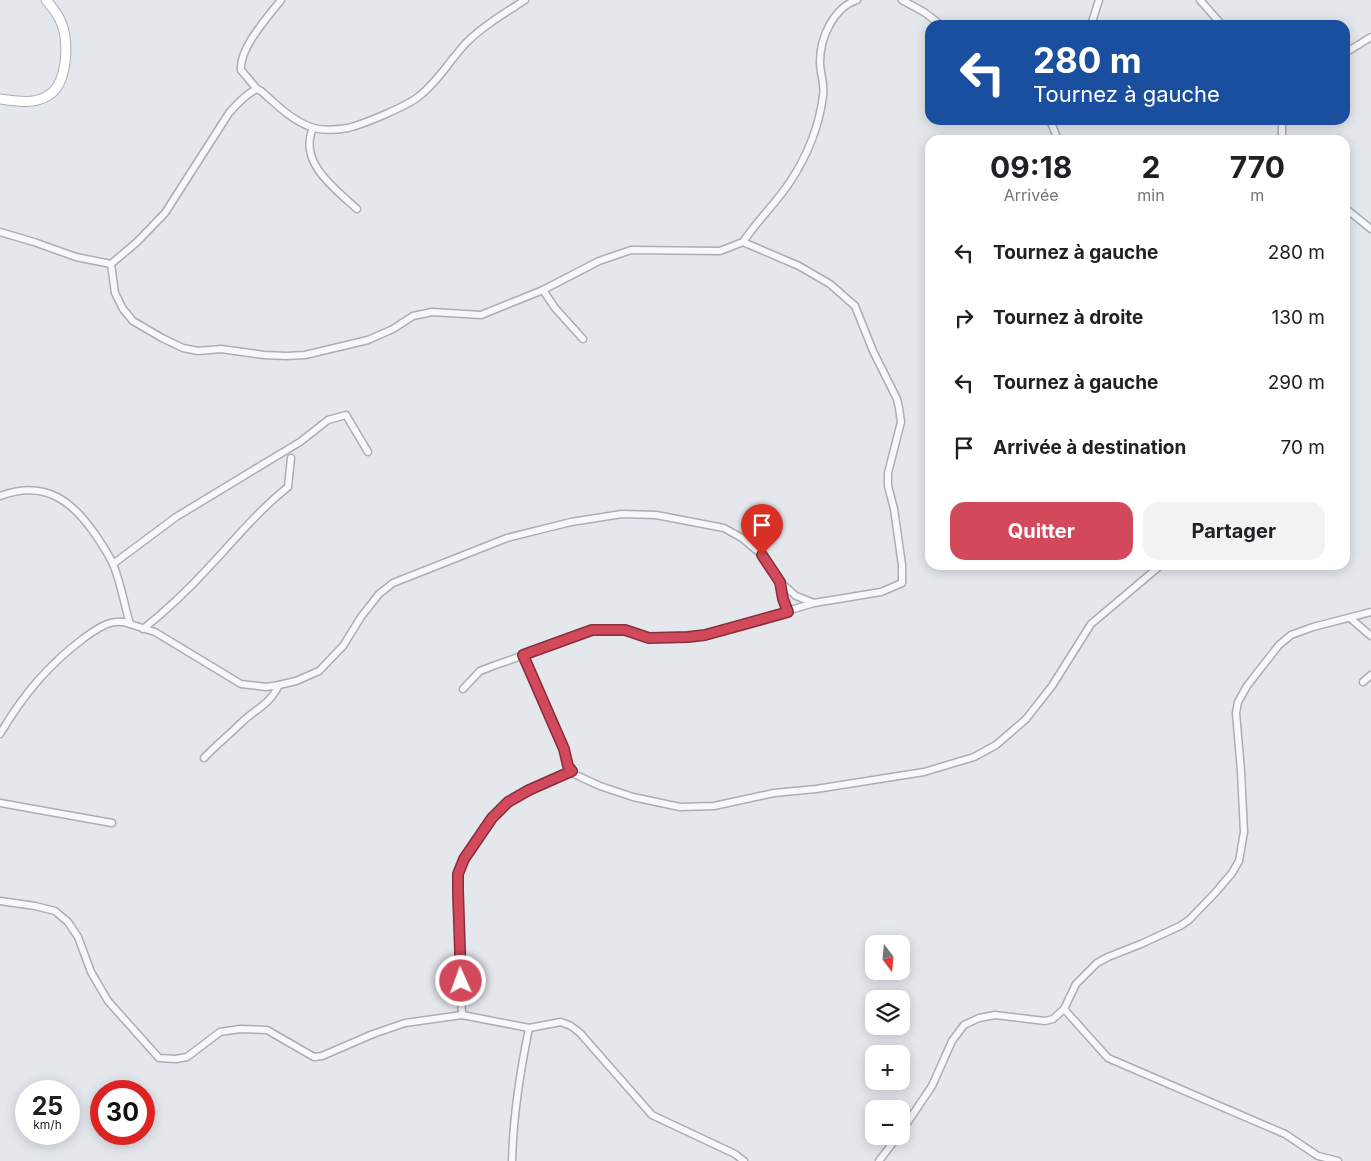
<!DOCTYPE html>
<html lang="fr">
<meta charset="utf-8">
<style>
body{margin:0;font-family:Inter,sans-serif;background:#f2f2f2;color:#202124;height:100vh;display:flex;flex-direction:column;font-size:19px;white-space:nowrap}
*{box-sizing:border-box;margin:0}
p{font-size:16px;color:#757577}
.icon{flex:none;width:28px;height:28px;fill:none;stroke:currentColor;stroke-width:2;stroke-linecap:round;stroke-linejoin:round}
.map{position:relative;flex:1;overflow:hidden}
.panel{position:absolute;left:925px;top:135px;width:425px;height:435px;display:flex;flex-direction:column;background:#fff;border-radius:15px;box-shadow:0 2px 12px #0003}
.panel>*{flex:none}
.banner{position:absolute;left:925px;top:20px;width:425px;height:105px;border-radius:15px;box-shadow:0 2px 12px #0003;background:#1a4fa0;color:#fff;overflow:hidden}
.needle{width:32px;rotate:164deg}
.fabs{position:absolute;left:865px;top:935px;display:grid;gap:10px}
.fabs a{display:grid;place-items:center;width:45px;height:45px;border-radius:10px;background:#fff;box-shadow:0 2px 12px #0003;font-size:25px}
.speed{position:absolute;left:15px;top:1080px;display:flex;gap:10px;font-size:25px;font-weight:700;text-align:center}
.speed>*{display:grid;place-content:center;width:65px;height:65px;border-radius:50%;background:#fff;box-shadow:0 2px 12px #0003;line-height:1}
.speed small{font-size:12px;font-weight:400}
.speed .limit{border:8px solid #d22;background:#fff;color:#111}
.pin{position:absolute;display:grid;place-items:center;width:42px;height:42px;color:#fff;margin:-51px -21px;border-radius:50% 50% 50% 0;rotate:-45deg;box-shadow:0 0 5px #0007}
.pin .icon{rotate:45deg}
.me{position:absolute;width:55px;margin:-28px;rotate:358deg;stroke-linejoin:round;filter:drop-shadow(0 0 4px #0008)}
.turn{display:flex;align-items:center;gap:18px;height:105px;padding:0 25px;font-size:22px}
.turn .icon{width:65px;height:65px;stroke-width:2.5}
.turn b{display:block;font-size:35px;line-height:42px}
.eta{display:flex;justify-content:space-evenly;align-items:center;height:85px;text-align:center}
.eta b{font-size:30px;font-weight:700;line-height:35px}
.action{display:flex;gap:10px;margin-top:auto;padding:10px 25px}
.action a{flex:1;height:58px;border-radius:15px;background:#d1495b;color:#fff;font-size:20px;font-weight:700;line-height:58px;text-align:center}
.action a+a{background:#f2f2f2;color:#202124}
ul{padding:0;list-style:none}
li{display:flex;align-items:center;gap:15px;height:65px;padding:0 25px}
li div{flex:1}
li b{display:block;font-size:19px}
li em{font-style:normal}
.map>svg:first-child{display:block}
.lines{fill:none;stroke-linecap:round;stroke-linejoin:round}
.street-casing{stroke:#a9aeb7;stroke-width:9}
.secondary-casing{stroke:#a9aeb7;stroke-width:11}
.street{stroke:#f7f8fa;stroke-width:6}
.secondary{stroke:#fff;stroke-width:9}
.route-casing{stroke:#882f3b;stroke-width:12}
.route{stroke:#d1495b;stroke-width:9}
</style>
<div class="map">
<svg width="1371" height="1161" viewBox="0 0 1371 1161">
<rect width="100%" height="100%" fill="#e4e7ec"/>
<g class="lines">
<defs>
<g id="street">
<polyline points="902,0 924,12 941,25"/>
<polyline points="1200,0 1222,25"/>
<polyline points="1091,25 1099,0"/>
<polyline points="1345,53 1371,37"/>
<path d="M257,89L241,70C239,48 268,17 281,0"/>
<polyline points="1050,120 1058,140"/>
<polyline points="1282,120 1282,140"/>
<path d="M313,128C298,162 334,188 357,209"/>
<polyline points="1345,208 1371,229"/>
<polyline points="0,232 34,242 76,257 111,264"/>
<path d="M111,264L115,293L123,309L133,321L162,338L183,348L198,351L221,349L264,355L286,356L305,355L368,340L393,329L413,316L432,312L481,315L543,290L599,261L631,250L720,251L743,242C757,221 776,203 790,182C807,156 819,127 823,96C825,85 820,73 820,62C820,38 833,8 857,0"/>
<path d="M111,264L137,242L165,213L229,113C237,104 246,94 257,89L261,91C276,104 293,122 314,128C325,131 337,130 348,128C364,124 405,107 418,97C437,83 450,60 466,43C483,26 505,13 525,0"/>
<polyline points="543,290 555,308 583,339"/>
<polyline points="1345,325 1345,333"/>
<path d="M0,496C45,479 73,501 97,537C103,546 109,555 113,564C121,583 124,604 130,624L155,632L241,684L266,687L279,685L296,681L319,671L343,646L361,617L379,594L393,583L507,538L571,522L622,514L656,515L724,528L742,538L762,555L780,582L783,599L788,612"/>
<polyline points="113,564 176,517 300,442 328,420 346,415 368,452"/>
<polyline points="780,582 796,596 814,603"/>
<polyline points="1350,618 1371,636"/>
<path d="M143,629C167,610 189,589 210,566C236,538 259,510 288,487L291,458"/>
<polyline points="523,655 559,737 568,766 574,774 600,786 633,797 680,807 714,806 774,793 816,789 924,772 974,757 996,745 1026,719 1052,686 1091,624 1161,565"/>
<polyline points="1363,682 1371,675"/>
<polyline points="463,689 480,671 493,666 592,631 625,630 649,638 705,635 814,603 881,592 902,583 902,565 894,509 888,486 888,473 901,422 899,408 897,399 873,351 855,306 830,284 799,266 743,242"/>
<path d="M0,734C23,695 48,665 84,638C98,628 112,617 130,624"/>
<path d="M204,758C215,746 229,735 241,723C256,708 268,707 279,685"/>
<polyline points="0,803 112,823"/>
<polyline points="0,901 35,906 55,911 68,922 78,937 91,972 108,1001 159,1058 176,1059 187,1057 220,1032 240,1029 267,1030 314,1057 322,1056 373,1034 405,1023 462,1015 529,1028 561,1022 571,1026 580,1033 652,1115 735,1154 744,1161"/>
<polyline points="1064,1009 1108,1058 1285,1134 1318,1156 1338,1161"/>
<path d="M462,1015C461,995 462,974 461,954C459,931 454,897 458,874C462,856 493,814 507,803C526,788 551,781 572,771"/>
<polyline points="901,1132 932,1086 952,1041 964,1025 979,1018 995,1015 1045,1021 1053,1019 1064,1009 1076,984 1097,963 1108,957 1141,944 1180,926 1189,920 1215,893 1232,873 1239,861 1244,832 1241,771 1236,713 1238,702 1247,686 1279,645 1291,635 1313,627 1371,612"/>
<path d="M512,1161C513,1116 520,1072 529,1028"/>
<polyline points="879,1161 898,1136"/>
</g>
<path id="secondary" d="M0,99C16,101 34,105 49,95C68,83 69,41 61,22C58,14 52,7 46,0"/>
</defs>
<!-- street casing -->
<use href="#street" class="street-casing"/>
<!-- secondary casing -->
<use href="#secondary" class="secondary-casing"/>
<!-- street -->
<use href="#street" class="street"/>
<!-- secondary -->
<use href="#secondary" class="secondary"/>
</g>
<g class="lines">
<defs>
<polyline id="route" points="461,981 458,890 458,874 464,859 492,818 508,802 529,790 572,771 568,766 564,749 523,655 592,630 625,630 649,638 688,637 705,635 788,612 783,599 780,582 762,555"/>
</defs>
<!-- route casing -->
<use href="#route" class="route-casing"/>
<!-- route -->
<use href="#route" class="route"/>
</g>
</svg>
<div class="fabs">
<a><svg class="needle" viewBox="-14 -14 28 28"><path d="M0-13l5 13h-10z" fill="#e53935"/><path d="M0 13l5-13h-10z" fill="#757577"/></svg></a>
<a><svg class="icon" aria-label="layers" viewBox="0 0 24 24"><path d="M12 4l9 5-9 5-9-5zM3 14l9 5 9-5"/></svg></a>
<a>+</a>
<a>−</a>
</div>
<div class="speed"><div>25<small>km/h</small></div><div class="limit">30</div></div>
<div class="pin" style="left:762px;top:555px;background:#d93025"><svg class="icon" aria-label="arrive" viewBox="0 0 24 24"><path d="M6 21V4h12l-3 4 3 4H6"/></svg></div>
<svg class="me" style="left:461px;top:981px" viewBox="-20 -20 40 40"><circle r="17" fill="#d1495b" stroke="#fff" stroke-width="3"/><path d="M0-11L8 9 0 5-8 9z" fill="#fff"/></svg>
<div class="banner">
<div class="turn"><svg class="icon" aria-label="left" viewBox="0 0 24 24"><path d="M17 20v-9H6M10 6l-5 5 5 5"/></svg><div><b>280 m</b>Tournez à gauche</div></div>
</div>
<section class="panel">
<div class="eta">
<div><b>09:18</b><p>Arrivée</p></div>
<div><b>2</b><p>min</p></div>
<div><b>770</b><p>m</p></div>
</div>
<ul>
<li><svg class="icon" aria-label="left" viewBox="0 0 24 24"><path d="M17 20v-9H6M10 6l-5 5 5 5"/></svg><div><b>Tournez à gauche</b></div><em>280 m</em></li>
<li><svg class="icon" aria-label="right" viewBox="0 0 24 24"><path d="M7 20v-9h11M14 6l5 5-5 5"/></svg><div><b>Tournez à droite</b></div><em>130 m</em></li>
<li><svg class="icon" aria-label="left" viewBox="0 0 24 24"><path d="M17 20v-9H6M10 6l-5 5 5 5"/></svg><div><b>Tournez à gauche</b></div><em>290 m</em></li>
<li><svg class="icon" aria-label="arrive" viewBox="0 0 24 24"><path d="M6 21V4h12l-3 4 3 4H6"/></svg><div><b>Arrivée à destination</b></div><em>70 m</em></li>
</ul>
<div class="action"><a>Quitter</a><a>Partager</a></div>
</section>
</div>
